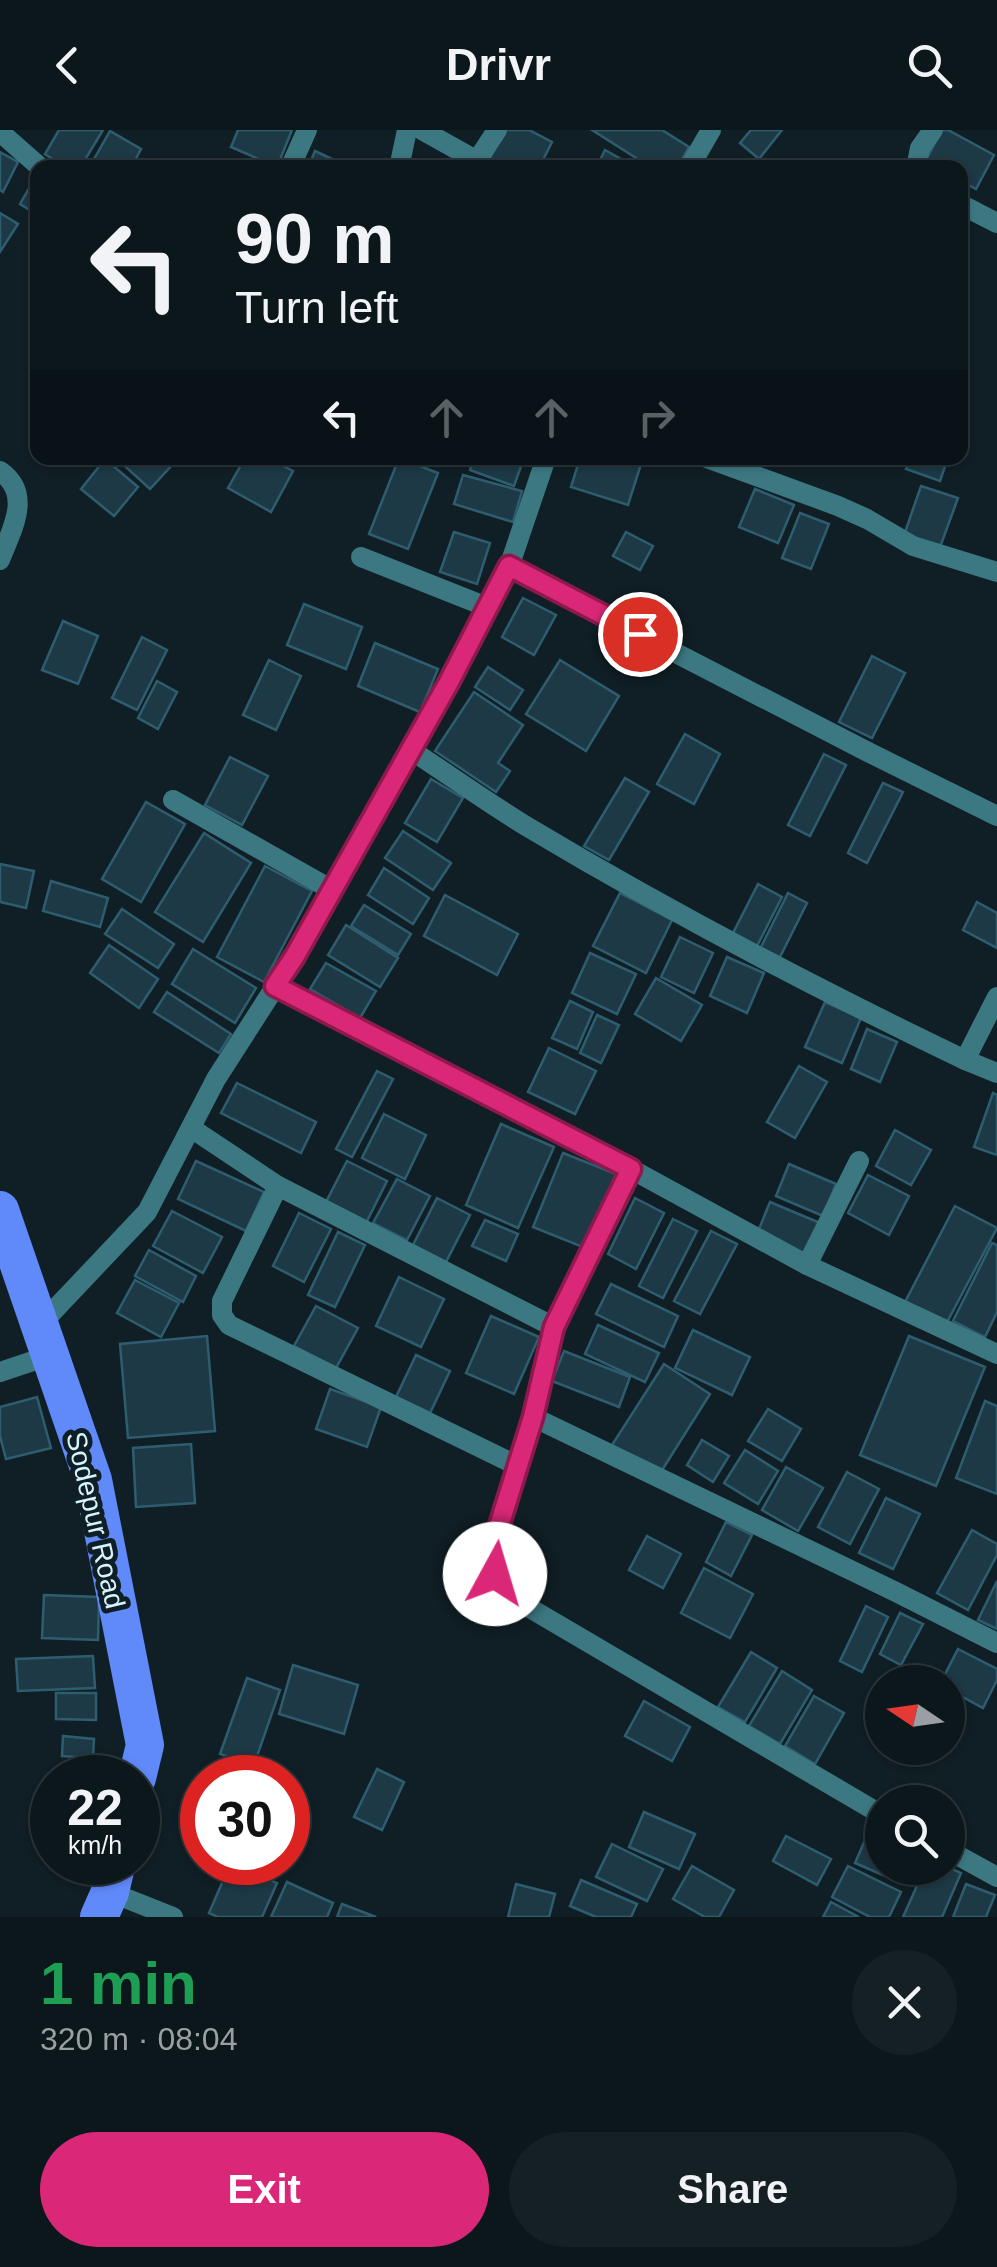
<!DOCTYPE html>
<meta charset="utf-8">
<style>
body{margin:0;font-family:Helvetica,sans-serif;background:#152025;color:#f1f3f6;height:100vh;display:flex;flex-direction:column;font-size:38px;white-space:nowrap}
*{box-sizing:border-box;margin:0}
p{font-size:32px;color:#9a9fa3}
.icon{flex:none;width:55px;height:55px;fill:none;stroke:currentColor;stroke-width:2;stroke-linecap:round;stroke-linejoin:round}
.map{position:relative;height:1787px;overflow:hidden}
.drawer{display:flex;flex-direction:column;background:#0c171c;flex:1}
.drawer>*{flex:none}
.guide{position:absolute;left:30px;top:30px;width:938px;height:305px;border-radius:20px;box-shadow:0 2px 8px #0004,0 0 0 2px #2c363b;background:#0c171c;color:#f1f3f6;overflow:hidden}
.needle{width:65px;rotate:283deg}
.fabs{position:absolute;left:865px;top:1535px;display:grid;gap:20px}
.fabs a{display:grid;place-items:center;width:100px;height:100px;border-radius:50%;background:#0c171c;box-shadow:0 2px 8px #0004,0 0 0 2px #2c363b;font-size:50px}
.speed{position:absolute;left:30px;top:1625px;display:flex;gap:20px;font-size:50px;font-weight:700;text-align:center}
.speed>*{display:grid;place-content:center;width:130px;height:130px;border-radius:50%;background:#0c171c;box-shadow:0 2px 8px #0004,0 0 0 2px #2c363b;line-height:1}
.speed small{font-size:25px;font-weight:400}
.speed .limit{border:15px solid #d22;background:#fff;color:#111}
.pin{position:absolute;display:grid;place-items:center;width:85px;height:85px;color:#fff;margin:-42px;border:5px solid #fff;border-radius:50%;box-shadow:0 2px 10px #0007}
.me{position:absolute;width:110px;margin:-55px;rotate:6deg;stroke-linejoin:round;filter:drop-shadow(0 0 8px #0008)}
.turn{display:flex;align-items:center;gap:35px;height:210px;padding:0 40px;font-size:45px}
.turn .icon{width:130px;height:130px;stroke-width:2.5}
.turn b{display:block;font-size:70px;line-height:85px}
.lanes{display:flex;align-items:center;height:95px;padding:0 40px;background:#0003;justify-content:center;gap:50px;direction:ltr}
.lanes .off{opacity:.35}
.round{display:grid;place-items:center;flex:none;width:105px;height:105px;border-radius:52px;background:#152025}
.head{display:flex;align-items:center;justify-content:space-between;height:170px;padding:0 40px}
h1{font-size:60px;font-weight:700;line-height:75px;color:#1e9e55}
.cta{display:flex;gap:20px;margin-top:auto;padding:20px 40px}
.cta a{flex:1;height:115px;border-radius:60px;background:#db2777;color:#fff;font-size:40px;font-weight:700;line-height:115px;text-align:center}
.cta a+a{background:#152025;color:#f1f3f6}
header{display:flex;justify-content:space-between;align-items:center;height:130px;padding:0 40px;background:#0c171c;font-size:45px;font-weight:700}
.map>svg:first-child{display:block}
.building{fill:#1c3945;stroke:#2f5d70;stroke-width:2.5}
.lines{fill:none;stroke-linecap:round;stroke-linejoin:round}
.minor{stroke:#3c7882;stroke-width:20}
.tertiary{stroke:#3c7882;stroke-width:20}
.primary{stroke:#6089fa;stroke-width:38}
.route-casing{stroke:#8e194d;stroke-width:25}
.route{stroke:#db2777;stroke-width:18}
.labels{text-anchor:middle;stroke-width:10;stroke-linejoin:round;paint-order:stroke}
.street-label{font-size:28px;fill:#d5f5fe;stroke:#101f25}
</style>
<header><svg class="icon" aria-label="back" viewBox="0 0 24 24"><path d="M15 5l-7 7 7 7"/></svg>Drivr<svg class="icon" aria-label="search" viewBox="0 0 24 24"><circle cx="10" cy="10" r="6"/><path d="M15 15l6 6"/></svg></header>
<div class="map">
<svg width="997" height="1787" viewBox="0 0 997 1787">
<rect width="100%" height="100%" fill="#101f25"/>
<!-- building -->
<g class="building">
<polygon points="59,0 103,0 80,38 66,38 45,24"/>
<polygon points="238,0 292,0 277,37 231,17"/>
<polygon points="504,0 529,0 552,12 539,38 494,38 487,34"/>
<polygon points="592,0 662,0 689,17 677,38 652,38"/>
<polygon points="751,0 782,0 759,29 740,13"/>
<polygon points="942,0 948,0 994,25 976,59 960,50 960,38 936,38 925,32"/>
<polygon points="110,1 141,19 131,38 89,38"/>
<polygon points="605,20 637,38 596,38"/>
<polygon points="315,21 351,38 308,38"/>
<polygon points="0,22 18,32 3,62 0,60"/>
<polygon points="35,48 38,49 38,85 20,74"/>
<polygon points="0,83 18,94 0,122"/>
<polygon points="116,328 167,328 173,334 150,359"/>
<polygon points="245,328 268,328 293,341 271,382 228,358"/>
<polygon points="399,328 438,343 408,419 369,404"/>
<polygon points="474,328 524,328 514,356 470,340"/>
<polygon points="580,328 643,328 628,375 571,357"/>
<polygon points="910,328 948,328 940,351 906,339"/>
<polygon points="105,329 138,357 114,386 81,359"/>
<polygon points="463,345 522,361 513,392 454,374"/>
<polygon points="921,356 958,368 939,420 903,408"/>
<polygon points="755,359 794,375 778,413 739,397"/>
<polygon points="800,383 829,394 811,439 782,428"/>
<polygon points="454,402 490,413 477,454 440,442"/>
<polygon points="626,402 653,416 640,440 613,426"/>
<polygon points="523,468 556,485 534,525 502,507"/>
<polygon points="304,474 362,497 346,539 287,515"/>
<polygon points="63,491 98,506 78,554 42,540"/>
<polygon points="142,507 167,520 137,580 112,568"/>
<polygon points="375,513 438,539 420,582 358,556"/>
<polygon points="872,526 905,543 872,608 839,592"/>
<polygon points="269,530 301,546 276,600 243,585"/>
<polygon points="560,530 619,566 586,621 526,584"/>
<polygon points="488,537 523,560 510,580 475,557"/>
<polygon points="157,551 177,562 158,599 138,588"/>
<polygon points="474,562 523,595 498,633 510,641 496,662 435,621"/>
<polygon points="685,604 720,624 694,674 657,654"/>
<polygon points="824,624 846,635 810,706 788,695"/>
<polygon points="230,627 268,646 242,695 205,675"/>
<polygon points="625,648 649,662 609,730 584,716"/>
<polygon points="431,649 463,668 437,712 405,693"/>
<polygon points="883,653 903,662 867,733 848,723"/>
<polygon points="146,672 185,694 141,772 102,749"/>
<polygon points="403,701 451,733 433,760 385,728"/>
<polygon points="204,703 251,733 203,812 155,782"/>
<polygon points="0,734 34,741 26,778 0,772"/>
<polygon points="265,736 312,761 264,852 217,827"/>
<polygon points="384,738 429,768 413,794 368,765"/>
<polygon points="51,751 108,768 100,797 43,781"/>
<polygon points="758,754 782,767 756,818 732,805"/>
<polygon points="620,763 672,790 646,843 593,816"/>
<polygon points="788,763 807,773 779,829 760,819"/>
<polygon points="445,765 518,804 497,845 424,806"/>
<polygon points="977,772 997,783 997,818 963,800"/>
<polygon points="364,775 411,804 398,825 351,796"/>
<polygon points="122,779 174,814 158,838 105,804"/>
<polygon points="346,795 398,828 380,857 328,825"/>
<polygon points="680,807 713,823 694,863 661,847"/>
<polygon points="109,815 158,849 139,878 90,843"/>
<polygon points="193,819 256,858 235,893 172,854"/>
<polygon points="590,823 636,844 617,884 572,863"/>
<polygon points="727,827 764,843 747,883 710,866"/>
<polygon points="326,833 376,861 360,888 310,859"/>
<polygon points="656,848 702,875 681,911 635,884"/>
<polygon points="167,862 231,904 219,923 154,882"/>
<polygon points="570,871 593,882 577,919 552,908"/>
<polygon points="825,872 861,888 842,933 805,917"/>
<polygon points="597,885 619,895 601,933 580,923"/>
<polygon points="867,899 897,912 880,952 851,939"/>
<polygon points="549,918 596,941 575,984 528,962"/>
<polygon points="799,936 827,952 795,1008 767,992"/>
<polygon points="377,941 393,949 352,1027 336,1019"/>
<polygon points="237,953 316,992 301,1023 221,983"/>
<polygon points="993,963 997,965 997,1025 974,1017"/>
<polygon points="384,984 426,1005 405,1049 362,1028"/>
<polygon points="501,994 554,1017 518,1098 466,1075"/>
<polygon points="895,1000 931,1020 911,1055 876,1036"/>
<polygon points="563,1023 616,1044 585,1118 533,1097"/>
<polygon points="196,1031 264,1062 246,1101 178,1069"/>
<polygon points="347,1031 387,1051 366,1093 326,1072"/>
<polygon points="789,1034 836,1054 823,1086 776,1066"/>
<polygon points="868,1045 909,1066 889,1105 848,1083"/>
<polygon points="397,1049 430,1066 407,1110 373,1093"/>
<polygon points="437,1068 470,1085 446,1132 413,1115"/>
<polygon points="635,1068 664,1083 636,1139 608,1124"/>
<polygon points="770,1072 820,1093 806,1124 757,1104"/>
<polygon points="955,1076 997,1098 946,1194 905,1172"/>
<polygon points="172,1081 222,1107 203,1143 153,1116"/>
<polygon points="299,1083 331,1099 304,1152 273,1136"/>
<polygon points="673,1089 697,1101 663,1168 639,1156"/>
<polygon points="485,1090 518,1104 506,1131 472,1116"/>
<polygon points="711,1101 737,1114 700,1184 674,1171"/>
<polygon points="338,1102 365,1115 335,1177 308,1165"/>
<polygon points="992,1113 997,1115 997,1182 985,1207 953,1191"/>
<polygon points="149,1120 196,1146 183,1172 135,1146"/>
<polygon points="399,1147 444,1169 421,1217 376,1196"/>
<polygon points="135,1150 179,1173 161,1207 117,1183"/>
<polygon points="611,1154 678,1186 664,1217 596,1184"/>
<polygon points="316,1176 358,1198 336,1238 294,1216"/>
<polygon points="491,1186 539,1207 514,1264 466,1243"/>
<polygon points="598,1195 659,1223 645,1252 585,1224"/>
<polygon points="693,1200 750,1227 732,1265 675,1238"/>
<polygon points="207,1206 215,1301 128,1308 120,1214"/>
<polygon points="909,1206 985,1237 936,1356 860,1325"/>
<polygon points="564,1221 630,1247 619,1277 552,1251"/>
<polygon points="416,1225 450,1241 430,1283 396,1267"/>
<polygon points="664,1234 710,1264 659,1345 612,1315"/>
<polygon points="330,1259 381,1277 367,1317 316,1299"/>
<polygon points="37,1267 51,1318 6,1329 0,1306 0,1277"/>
<polygon points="985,1271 997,1276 997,1364 956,1348"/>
<polygon points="768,1279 801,1299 782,1331 748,1311"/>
<polygon points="702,1310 729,1326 713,1352 687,1335"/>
<polygon points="191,1314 195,1373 136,1377 133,1318"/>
<polygon points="745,1320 778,1341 758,1374 724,1353"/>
<polygon points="786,1337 823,1358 798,1401 762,1380"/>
<polygon points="847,1342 879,1359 850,1414 818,1397"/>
<polygon points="886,1368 920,1384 893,1439 859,1423"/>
<polygon points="726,1392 752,1405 731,1446 706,1432"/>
<polygon points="972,1400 997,1414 997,1425 968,1480 937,1463"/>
<polygon points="647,1406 681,1424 663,1458 629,1440"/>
<polygon points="704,1438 753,1464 730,1508 681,1483"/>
<polygon points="997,1451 997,1499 978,1490"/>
<polygon points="44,1465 99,1467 98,1510 42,1508"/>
<polygon points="866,1476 888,1487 862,1542 840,1531"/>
<polygon points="900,1483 923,1494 901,1535 880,1524"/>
<polygon points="958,1519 997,1539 997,1550 983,1578 948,1559 948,1552 941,1552"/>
<polygon points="751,1522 777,1538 745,1592 718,1577"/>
<polygon points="93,1526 95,1558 18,1561 16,1529"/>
<polygon points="293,1535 358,1555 344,1604 279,1584"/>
<polygon points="782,1541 812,1560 780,1614 749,1596"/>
<polygon points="247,1548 280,1560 254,1635 220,1624"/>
<polygon points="56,1563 96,1563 96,1590 56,1589"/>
<polygon points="814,1566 844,1583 815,1634 785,1616"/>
<polygon points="644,1571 690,1597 672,1631 625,1606"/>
<polygon points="63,1606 94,1609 93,1628 62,1626"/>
<polygon points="377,1639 404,1652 382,1700 354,1687"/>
<polygon points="644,1682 695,1704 679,1739 629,1717"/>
<polygon points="869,1701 882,1707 882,1738 886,1738 883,1745 855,1733"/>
<polygon points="786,1706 831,1729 817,1755 773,1731"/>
<polygon points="612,1714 663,1739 647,1771 596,1747"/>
<polygon points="231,1732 277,1753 262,1787 218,1787 209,1783"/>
<polygon points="692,1736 734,1760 719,1787 705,1787 673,1769"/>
<polygon points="848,1736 901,1762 889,1787 870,1787 832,1767"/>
<polygon points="948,1737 961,1743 942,1787 903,1787 925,1738"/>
<polygon points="581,1750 637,1774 631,1787 596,1787 570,1776"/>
<polygon points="287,1752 333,1773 327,1787 271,1787"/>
<polygon points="516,1754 555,1764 549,1787 508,1787"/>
<polygon points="966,1754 995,1765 986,1787 953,1787"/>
<polygon points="831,1772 859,1787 823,1787"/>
<polygon points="342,1774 376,1787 337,1787"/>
</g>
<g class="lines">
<!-- minor -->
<g class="minor">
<polyline points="422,0 481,33"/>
<polyline points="0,2 41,38"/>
<polyline points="290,38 307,0"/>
<polyline points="399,38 407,0"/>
<polyline points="485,38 481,33 480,26 497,0"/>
<polyline points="916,38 920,18 933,0"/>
<polyline points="960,74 997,93"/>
<polyline points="707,328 838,376 867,389 913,416 997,442"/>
<path d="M0,341C33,364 12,399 0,430"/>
<polyline points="361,427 487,477"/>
<polyline points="509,437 870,623 997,686"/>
<path d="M411,620C449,645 487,672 526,696C668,781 815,858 965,930L997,867"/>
<polyline points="173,670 332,760"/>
<polyline points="275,856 631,1039 807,1135 997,1224"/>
<polyline points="965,930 997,943"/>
<polyline points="191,998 278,1056 554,1197 533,1287 497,1406 495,1444 511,1467 882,1685"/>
<polyline points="278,1056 222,1171 222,1185 229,1195 518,1336"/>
<polyline points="807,1135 859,1031"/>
<polyline points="554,1197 631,1039"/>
<polyline points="0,1242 51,1225"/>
<polyline points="533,1287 894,1461 997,1513"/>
<polyline points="948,1720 997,1747"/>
</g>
<!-- tertiary -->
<g class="tertiary">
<polyline points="689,38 711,0"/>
<polyline points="40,1195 147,1082 216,949 295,826 449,552 509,437 546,328"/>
<polyline points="110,1762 173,1787"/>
</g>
<!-- primary -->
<g class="primary">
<polyline points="0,1080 93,1350 145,1615 137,1648"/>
<polyline points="99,1787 110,1762 117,1732"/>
</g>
</g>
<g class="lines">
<defs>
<polyline id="route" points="495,1444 496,1406 533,1287 554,1197 631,1039 275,856 295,826 449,552 509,436 640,504"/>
</defs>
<!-- route casing -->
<use href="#route" class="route-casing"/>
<!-- route -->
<use href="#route" class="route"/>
</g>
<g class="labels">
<!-- street labels -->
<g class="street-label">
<text transform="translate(96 1390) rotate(77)" y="10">Sodepur Road</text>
</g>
</g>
</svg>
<div class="fabs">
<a><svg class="needle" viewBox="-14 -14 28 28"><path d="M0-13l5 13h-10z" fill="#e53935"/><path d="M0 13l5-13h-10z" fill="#9a9fa3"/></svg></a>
<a><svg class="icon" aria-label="search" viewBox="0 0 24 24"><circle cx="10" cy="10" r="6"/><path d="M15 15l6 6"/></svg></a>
</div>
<div class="speed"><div>22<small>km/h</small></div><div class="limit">30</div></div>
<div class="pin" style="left:640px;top:504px;background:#d93025"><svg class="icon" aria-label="arrive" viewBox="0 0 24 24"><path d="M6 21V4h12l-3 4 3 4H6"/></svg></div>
<svg class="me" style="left:495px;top:1444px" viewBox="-20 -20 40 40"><circle r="19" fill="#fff"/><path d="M0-13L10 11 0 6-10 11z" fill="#db2777"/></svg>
<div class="guide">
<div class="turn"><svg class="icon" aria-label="left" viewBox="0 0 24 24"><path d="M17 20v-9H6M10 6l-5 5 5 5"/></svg><div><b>90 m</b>Turn left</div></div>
<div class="lanes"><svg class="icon" aria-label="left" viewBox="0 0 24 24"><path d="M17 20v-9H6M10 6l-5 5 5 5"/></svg><svg class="icon off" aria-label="ahead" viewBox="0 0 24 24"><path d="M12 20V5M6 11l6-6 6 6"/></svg><svg class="icon off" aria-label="ahead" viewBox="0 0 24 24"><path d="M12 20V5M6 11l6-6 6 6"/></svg><svg class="icon off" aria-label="right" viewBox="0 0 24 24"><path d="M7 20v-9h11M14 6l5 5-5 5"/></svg></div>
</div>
</div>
<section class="drawer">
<div class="head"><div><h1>1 min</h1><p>320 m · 08:04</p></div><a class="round"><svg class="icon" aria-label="close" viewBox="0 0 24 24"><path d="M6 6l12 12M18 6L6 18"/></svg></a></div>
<div class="cta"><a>Exit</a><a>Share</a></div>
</section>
